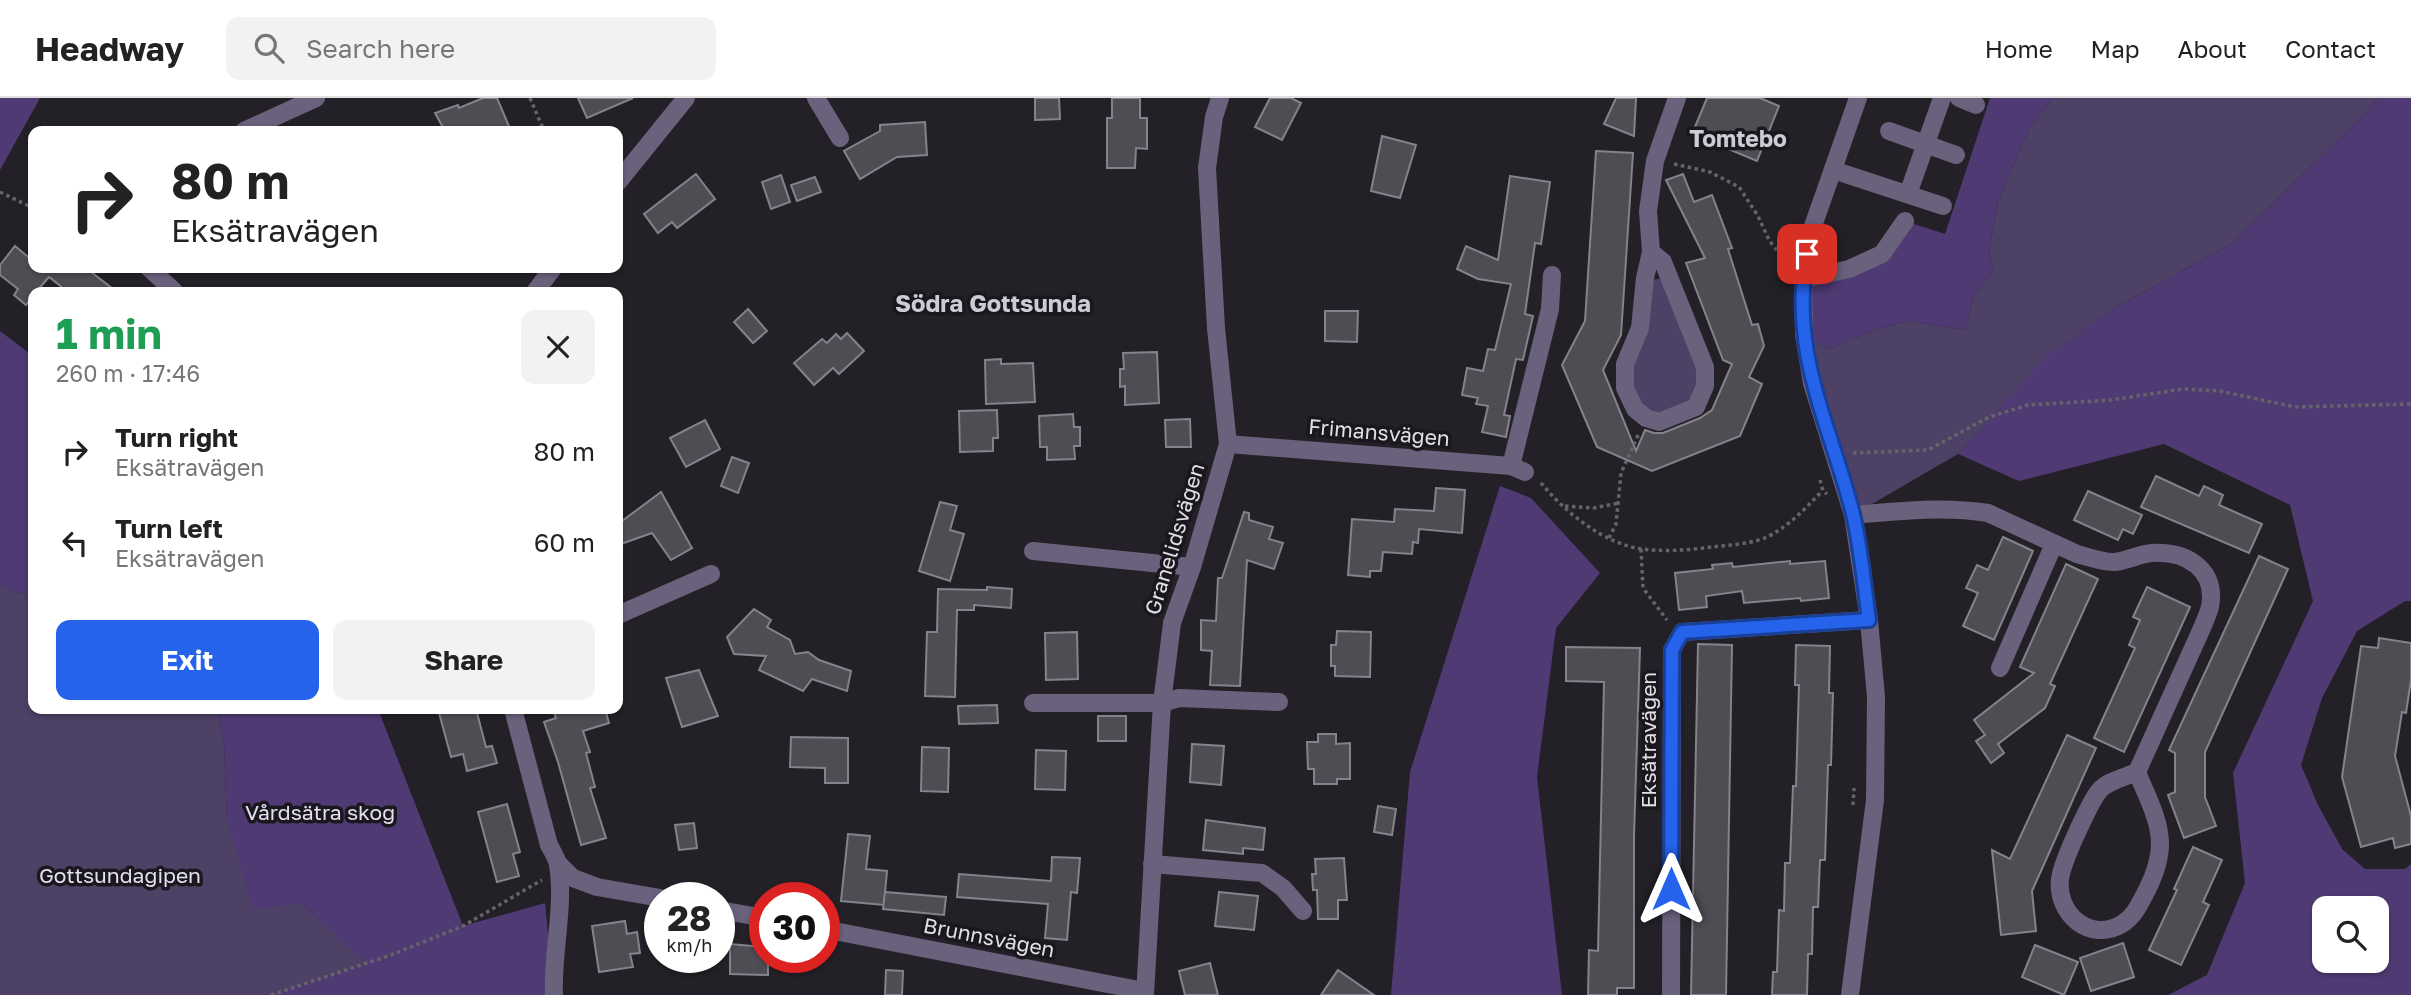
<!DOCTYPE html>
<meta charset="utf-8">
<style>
body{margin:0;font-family:"Golos Text",sans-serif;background:#f2f2f2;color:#222;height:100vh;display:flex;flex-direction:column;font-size:26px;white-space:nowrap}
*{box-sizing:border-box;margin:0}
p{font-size:23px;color:#767676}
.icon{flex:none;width:38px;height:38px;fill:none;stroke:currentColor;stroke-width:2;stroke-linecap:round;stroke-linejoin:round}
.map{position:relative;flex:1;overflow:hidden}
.details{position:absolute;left:28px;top:189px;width:595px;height:427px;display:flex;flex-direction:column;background:#fff;border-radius:14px;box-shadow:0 2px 5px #0004}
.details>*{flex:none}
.top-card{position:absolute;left:28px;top:28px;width:595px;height:147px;border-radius:14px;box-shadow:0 2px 5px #0004;background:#fff;color:#222;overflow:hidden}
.tools{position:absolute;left:2312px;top:798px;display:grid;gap:14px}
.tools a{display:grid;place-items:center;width:77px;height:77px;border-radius:14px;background:#fff;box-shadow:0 2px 5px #0004;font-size:35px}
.speed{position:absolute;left:644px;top:784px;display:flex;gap:14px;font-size:35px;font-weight:700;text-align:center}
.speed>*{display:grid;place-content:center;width:91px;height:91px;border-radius:50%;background:#fff;box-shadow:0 2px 5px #0004;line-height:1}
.speed small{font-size:18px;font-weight:400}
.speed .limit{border:10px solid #d22;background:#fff;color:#111}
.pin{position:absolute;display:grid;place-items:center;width:60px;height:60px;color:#fff;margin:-30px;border-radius:14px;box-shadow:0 4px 10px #0006}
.me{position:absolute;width:77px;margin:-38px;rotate:0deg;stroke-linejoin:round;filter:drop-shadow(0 0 5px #0008)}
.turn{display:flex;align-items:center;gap:24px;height:147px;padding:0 28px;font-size:32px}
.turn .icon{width:91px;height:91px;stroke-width:2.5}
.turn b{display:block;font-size:49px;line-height:60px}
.round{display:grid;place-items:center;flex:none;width:74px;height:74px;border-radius:14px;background:#f2f2f2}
.overview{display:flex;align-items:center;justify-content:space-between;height:119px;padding:0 28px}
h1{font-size:42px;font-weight:700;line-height:52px;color:#1e9e55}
.primary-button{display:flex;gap:14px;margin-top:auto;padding:14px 28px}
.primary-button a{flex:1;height:80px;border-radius:14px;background:#2563eb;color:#fff;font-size:28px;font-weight:700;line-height:80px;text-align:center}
.primary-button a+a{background:#f2f2f2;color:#222}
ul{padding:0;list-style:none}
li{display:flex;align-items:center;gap:21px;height:91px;padding:0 28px}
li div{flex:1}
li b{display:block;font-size:26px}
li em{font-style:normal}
header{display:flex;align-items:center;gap:42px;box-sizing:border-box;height:98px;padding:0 35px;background:#fff;border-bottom:2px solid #e0e0e0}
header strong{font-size:33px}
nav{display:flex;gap:38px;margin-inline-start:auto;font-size:24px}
.search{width:490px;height:63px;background:#f2f2f2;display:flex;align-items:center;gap:18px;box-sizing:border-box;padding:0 24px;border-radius:14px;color:#767676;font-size:26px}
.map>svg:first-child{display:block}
.green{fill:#4e4166}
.forest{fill:#503a74;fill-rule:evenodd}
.building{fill:#4f4d54;stroke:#84828a;stroke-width:2}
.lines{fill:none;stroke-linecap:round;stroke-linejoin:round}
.path{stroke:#66646a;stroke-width:3.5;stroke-dasharray:3.5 3.5;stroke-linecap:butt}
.minor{stroke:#6a617c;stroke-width:18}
.route-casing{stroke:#184099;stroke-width:18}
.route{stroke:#2563eb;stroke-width:12}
.labels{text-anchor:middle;stroke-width:7;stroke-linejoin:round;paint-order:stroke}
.street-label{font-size:21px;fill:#e2e0e5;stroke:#1a181e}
.park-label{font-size:21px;fill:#e5dff2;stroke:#1a181e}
.neighbourhood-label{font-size:23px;font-weight:bold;fill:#cdcbd3;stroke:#1a181e}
.quarter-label{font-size:24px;font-weight:bold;fill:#cdcbd3;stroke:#1a181e}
</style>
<header>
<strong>Headway</strong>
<div class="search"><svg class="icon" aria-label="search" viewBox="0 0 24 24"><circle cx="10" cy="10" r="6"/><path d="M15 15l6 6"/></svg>Search here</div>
<nav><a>Home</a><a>Map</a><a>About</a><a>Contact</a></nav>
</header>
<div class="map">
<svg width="2411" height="897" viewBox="0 0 2411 897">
<rect width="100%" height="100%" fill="#232127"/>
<!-- green -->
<g class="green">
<polygon points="2053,0 2378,0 2367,14 2231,146 2113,211 2048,257 1958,356 1853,417 1804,237 1829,251 1874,232 1909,223 1965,232 1974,197 1993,173 1989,154 1998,104 2029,30"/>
<polygon points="1670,180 1705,269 1696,309 1659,324 1625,290 1644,185 1656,181"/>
<polygon points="0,488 33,499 33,611 217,611 224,645 227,722 302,805 366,866 278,895 281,897 0,897"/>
</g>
<!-- forest -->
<g class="forest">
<polygon points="0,0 40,0 0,72"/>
<polygon points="1990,0 2053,0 2029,30 1998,104 1989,154 1993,173 1974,197 1965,232 1909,223 1874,232 1829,251 1804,237 1803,181 1882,156 1905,123 1945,136"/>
<path d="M2378,0H2411V503H2405L2357,533L2322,600L2301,667L2318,707L2342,751L2365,771H2405L2411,766V897H2168L2207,877L2245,785L2233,675L2313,503L2290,407L2164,346L2019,383L1958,356L2047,257L2113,211L2231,146L2367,14ZM2376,810V863H2324V810Z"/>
<polygon points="0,233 33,258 33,499 0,488"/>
<polygon points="1500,388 1531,400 1600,475 1556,530 1537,679 1562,897 1391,897 1410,674"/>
<polygon points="217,611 378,611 463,828 545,805 554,897 281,897 277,895 365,866 302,805 253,812 227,722 224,645"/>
</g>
<!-- building -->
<g class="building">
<polygon points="483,0 497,0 511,33 445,33 435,15 458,7 459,10"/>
<polygon points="578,0 633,0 587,20"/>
<polygon points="1035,0 1059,0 1060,21 1035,22"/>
<polygon points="1112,0 1140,0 1140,20 1147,20 1147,51 1136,50 1135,70 1107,70 1107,20 1112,20"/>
<polygon points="1270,0 1291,0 1301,5 1282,42 1255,29"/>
<polygon points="1616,0 1636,0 1634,38 1604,26"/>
<polygon points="1707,0 1760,0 1779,8 1757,63 1692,36"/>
<polygon points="925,24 927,57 897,59 860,81 844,53 880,33 880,27"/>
<polygon points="1382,38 1416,47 1400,100 1371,93"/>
<polygon points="1596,53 1633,55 1621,237 1603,272 1636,353 1645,332 1654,335 1663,335 1700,320 1712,312 1732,266 1723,262 1686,165 1705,160 1666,82 1683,76 1694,104 1712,97 1732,150 1728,151 1752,227 1758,226 1764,248 1749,279 1762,286 1740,338 1652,373 1597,349 1562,267 1585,223"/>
<polygon points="696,76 715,101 677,130 672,124 658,135 644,116"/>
<polygon points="781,77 790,104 771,111 762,84"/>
<polygon points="1510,78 1550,84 1541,146 1535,145 1525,216 1533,218 1523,262 1516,261 1504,317 1510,318 1506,339 1482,334 1488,308 1476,306 1478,300 1462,297 1467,270 1483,273 1488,251 1495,252 1511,186 1478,181 1457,171 1466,148 1498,162"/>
<polygon points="815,79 821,94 797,103 791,87"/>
<polygon points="15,148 33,163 33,170 86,170 117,194 68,194 49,179 36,194 33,194 33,198 26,207 14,197 18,191 0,177 0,167"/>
<polygon points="748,211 767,233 753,245 734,224"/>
<polygon points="1325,213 1358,213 1357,244 1325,243"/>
<polygon points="847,235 864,253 839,276 833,270 814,287 794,265 822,241 827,245 836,236 841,241"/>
<polygon points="1157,254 1159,305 1125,307 1125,288 1120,289 1120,271 1124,271 1123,255"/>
<polygon points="1001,261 1001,266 1033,265 1035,304 986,306 985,262"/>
<polygon points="997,312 998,340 993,340 993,353 960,354 959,313"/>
<polygon points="1073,316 1074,329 1080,329 1080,348 1074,348 1075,361 1047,362 1047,349 1040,349 1039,318"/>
<polygon points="1190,321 1191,349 1166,349 1165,322"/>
<polygon points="705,322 720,351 686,369 670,340"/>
<polygon points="732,359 749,365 738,395 721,388"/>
<polygon points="2156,378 2199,398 2204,388 2223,397 2219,407 2262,426 2249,455 2141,409"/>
<polygon points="1436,390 1465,392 1462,435 1419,431 1418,445 1413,444 1412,456 1383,454 1381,473 1370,473 1370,479 1348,477 1352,421 1394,424 1395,411 1434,413"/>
<polygon points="2088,393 2142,417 2133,436 2123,431 2118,442 2074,422"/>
<polygon points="661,394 692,450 671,462 652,435 618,447 618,426"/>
<polygon points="940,404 957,408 950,432 964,436 950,483 919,473"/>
<polygon points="1244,414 1249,415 1249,422 1273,429 1269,441 1283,445 1274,471 1247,462 1240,588 1210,587 1212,553 1201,552 1201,522 1216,523 1218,480 1222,480"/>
<polygon points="2003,439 2033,453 1994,542 1963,528 1978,495 1966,490 1977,467 1988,472"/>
<polygon points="2259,458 2288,471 2205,654 2205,699 2216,728 2184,740 2168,697 2175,694 2175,655 2169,652"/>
<polygon points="1790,463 1790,466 1825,463 1829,500 1801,503 1800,500 1744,505 1742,493 1706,498 1707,509 1679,512 1675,475 1713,471 1712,467 1732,465 1733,469"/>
<polygon points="2066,466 2098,481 2050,586 2055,588 2045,610 1998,646 2004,655 1991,665 1976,643 1985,637 1974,622 2034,575 2020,569"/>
<polygon points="987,489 1012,491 1011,510 974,507 974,512 957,512 955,599 925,598 927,534 937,534 938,491 987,492"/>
<polygon points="2147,489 2190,509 2124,654 2094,640 2135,550 2129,547 2140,522 2133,519"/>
<polygon points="754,511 771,522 767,529 790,542 795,556 808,554 819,562 851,573 847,593 812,581 803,593 759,572 766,558 734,556 727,539"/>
<polygon points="1337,533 1371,534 1370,579 1335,578 1335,568 1331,568 1331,547 1336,547"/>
<polygon points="1077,534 1078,581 1046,582 1045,535"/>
<polygon points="2379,540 2411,545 2411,582 2406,615 2402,614 2395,658 2411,718 2411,746 2395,750 2393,740 2361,749 2342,679 2361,548 2378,550"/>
<polygon points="1698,546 1732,547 1726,897 1691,897"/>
<polygon points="1796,547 1830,548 1829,595 1833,595 1831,667 1828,667 1825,762 1820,762 1818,809 1813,809 1812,856 1808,856 1807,897 1772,897 1773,874 1777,874 1779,812 1784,813 1785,765 1790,765 1793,688 1796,688 1799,587 1795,587"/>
<polygon points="1566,549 1640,550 1634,738 1634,890 1617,890 1617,897 1588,897 1589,852 1598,853 1604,584 1566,583"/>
<polygon points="699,572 718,618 682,629 666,580"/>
<polygon points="997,607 998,625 959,626 958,608"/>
<polygon points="438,611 476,611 486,649 492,648 497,665 467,673 463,656 451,659"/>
<polygon points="553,611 605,611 609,625 583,633 590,654 586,655 595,689 590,690 606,740 581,747 558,664 544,624 556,620"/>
<rect x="1098" y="618" width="28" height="25"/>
<polygon points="1318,636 1336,636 1336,646 1350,645 1350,681 1337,681 1337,686 1314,686 1314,671 1308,671 1307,644 1318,644"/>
<polygon points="2067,637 2096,650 2032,793 2036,833 2001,837 1992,752 2010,761"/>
<polygon points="791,639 848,640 848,685 825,685 825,670 790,669"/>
<polygon points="1192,646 1224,648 1221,687 1190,684"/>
<polygon points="922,649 949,650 948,694 921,693"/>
<polygon points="1036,652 1066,653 1065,692 1035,691"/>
<polygon points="507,706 520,754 513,756 519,778 497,784 478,714"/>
<polygon points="1378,708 1396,711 1392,737 1374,734"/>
<polygon points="1206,722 1265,730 1263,752 1243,750 1243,756 1203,752"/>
<polygon points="694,725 697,750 679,752 675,727"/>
<polygon points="848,736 870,738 866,771 887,773 884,807 841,803"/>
<polygon points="2193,749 2222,762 2203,804 2209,807 2181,867 2149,852 2177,792 2174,791"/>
<polygon points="1052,759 1080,760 1077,795 1071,794 1067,842 1045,840 1048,806 957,799 959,776 1051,783"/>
<polygon points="1344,760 1347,802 1338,802 1338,821 1318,821 1317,792 1313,792 1312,776 1316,776 1315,761"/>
<polygon points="885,794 946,799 944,817 883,811"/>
<polygon points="1219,794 1258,798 1254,832 1215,828"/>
<polygon points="625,823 627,836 637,834 640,855 630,856 633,869 599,874 592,828"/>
<polygon points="2123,845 2134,879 2091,893 2080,860"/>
<polygon points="730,846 765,849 765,859 768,859 768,877 730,876"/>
<polygon points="2035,847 2078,864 2064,897 2022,879"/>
<polygon points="1210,865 1218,897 1185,897 1179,873"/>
<polygon points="886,872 903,873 902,897 885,897"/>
<polygon points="1338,872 1374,897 1321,897"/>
</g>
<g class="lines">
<!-- path -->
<g class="path">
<polyline points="530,0 544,33"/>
<polyline points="1674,66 1710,74 1739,89 1758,118 1769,142 1787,166"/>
<polyline points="0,94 33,110"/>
<polyline points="1853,355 1928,352 1989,319 2028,307 2111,302 2183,291 2220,293 2295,309 2411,306"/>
<polyline points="1820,382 1823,393 1827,396"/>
<path d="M1541,385C1565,414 1604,446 1642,451C1665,454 1689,452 1712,449C1729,447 1753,446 1769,438C1790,427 1806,410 1822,393"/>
<polyline points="1565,408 1594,410 1619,405"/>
<polyline points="1609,440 1616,426 1621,375 1639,335"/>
<polyline points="1641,451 1643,490 1667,522"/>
<polyline points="1853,707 1854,690"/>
<polyline points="271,897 391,857 463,828 542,782"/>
</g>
<!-- minor -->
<g class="minor">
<polyline points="816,0 840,40"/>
<polyline points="1959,0 1976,7"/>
<polyline points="244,33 316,0"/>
<polyline points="1889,33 1956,57"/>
<polyline points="1833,72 1943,108"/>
<polyline points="618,84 686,0"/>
<polyline points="1908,96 1942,0"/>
<polyline points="1651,154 1663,164 1705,269 1705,288 1696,309 1659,324 1646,320 1635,311 1625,290 1625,266 1640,230 1645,180 1651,154 1648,113 1655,63 1677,0"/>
<polyline points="149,170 175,194"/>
<polyline points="1803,181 1849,171 1882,156 1905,123"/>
<polyline points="535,194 553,170"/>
<polyline points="1228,346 1511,368 1525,374"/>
<polyline points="1511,368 1550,211 1552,177"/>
<path d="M1853,417C1898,413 1944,408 1988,415L2077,456C2088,459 2104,465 2115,464C2127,463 2139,456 2152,455C2186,453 2217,471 2210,509C2208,516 2205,523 2202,530L2137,674C2126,679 2107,683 2099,693C2092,701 2079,730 2074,741C2069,753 2062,767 2060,781C2056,816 2090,845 2122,826C2135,818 2140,805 2147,792C2154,778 2160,762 2160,746C2160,721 2146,697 2137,674"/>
<polyline points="1033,453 1192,469"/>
<polyline points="618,517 711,476"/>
<polyline points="2000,570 2054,446"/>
<polyline points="1033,605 1162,605 1179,600 1279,604"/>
<path d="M513,611L549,747C552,753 557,760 558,767C565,808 552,855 554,897"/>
<polyline points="558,765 573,780 597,789 660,800"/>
<polyline points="1152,766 1262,775 1283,790 1303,813"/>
<polyline points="719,812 765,820"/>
<polyline points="824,831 1144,893"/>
<polyline points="1145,897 1162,605 1172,525 1192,469 1228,346 1216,230 1207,70 1214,19 1220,0"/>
<polyline points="1671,897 1672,552 1682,534 1869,522"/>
<polyline points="1850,897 1875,702 1876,599 1869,522 1853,417 1812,285 1804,237 1803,181 1812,131 1858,0"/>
</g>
</g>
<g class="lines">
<defs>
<path id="route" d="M1671,791L1672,552L1682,534L1869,522C1864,487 1861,450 1853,416C1830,325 1789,255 1807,156"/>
</defs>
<!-- route casing -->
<use href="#route" class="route-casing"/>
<!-- route -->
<use href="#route" class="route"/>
</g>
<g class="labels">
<!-- street labels -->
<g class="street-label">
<text transform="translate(1379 335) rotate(5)" y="7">Frimansvägen</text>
<text transform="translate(1175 441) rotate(-73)" y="7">Granelidsvägen</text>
<text transform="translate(1649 642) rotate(-90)" y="7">Eksätravägen</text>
<text transform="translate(989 840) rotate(11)" y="7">Brunnsvägen</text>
</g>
<!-- park labels -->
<g class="park-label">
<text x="320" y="722">Vårdsätra skog</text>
<text x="120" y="785">Gottsundagipen</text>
</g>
<!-- neighbourhood labels -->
<g class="neighbourhood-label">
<text x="1738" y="49">Tomtebo</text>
</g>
<!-- quarter labels -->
<g class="quarter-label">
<text x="993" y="214">Södra Gottsunda</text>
</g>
</g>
</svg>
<div class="tools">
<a><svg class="icon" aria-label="search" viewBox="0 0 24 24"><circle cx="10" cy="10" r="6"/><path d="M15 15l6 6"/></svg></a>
</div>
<div class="speed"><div>28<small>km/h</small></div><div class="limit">30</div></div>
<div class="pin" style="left:1807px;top:156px;background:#d93025"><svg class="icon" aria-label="arrive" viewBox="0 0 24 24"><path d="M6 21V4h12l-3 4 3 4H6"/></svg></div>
<svg class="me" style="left:1671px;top:791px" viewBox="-20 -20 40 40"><path d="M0-17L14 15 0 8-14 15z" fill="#2563eb" stroke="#fff" stroke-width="4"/></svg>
<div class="top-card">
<div class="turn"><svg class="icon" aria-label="right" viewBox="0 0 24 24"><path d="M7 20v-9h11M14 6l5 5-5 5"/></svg><div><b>80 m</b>Eksätravägen</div></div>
</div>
<section class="details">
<div class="overview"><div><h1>1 min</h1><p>260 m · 17:46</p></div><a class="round"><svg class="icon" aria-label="close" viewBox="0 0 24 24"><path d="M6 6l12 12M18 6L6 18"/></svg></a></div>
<ul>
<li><svg class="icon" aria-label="right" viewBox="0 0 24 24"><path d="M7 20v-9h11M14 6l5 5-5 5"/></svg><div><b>Turn right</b><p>Eksätravägen</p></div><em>80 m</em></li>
<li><svg class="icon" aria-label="left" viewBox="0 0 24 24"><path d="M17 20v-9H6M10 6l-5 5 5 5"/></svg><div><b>Turn left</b><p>Eksätravägen</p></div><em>60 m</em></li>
</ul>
<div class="primary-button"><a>Exit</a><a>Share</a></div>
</section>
</div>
